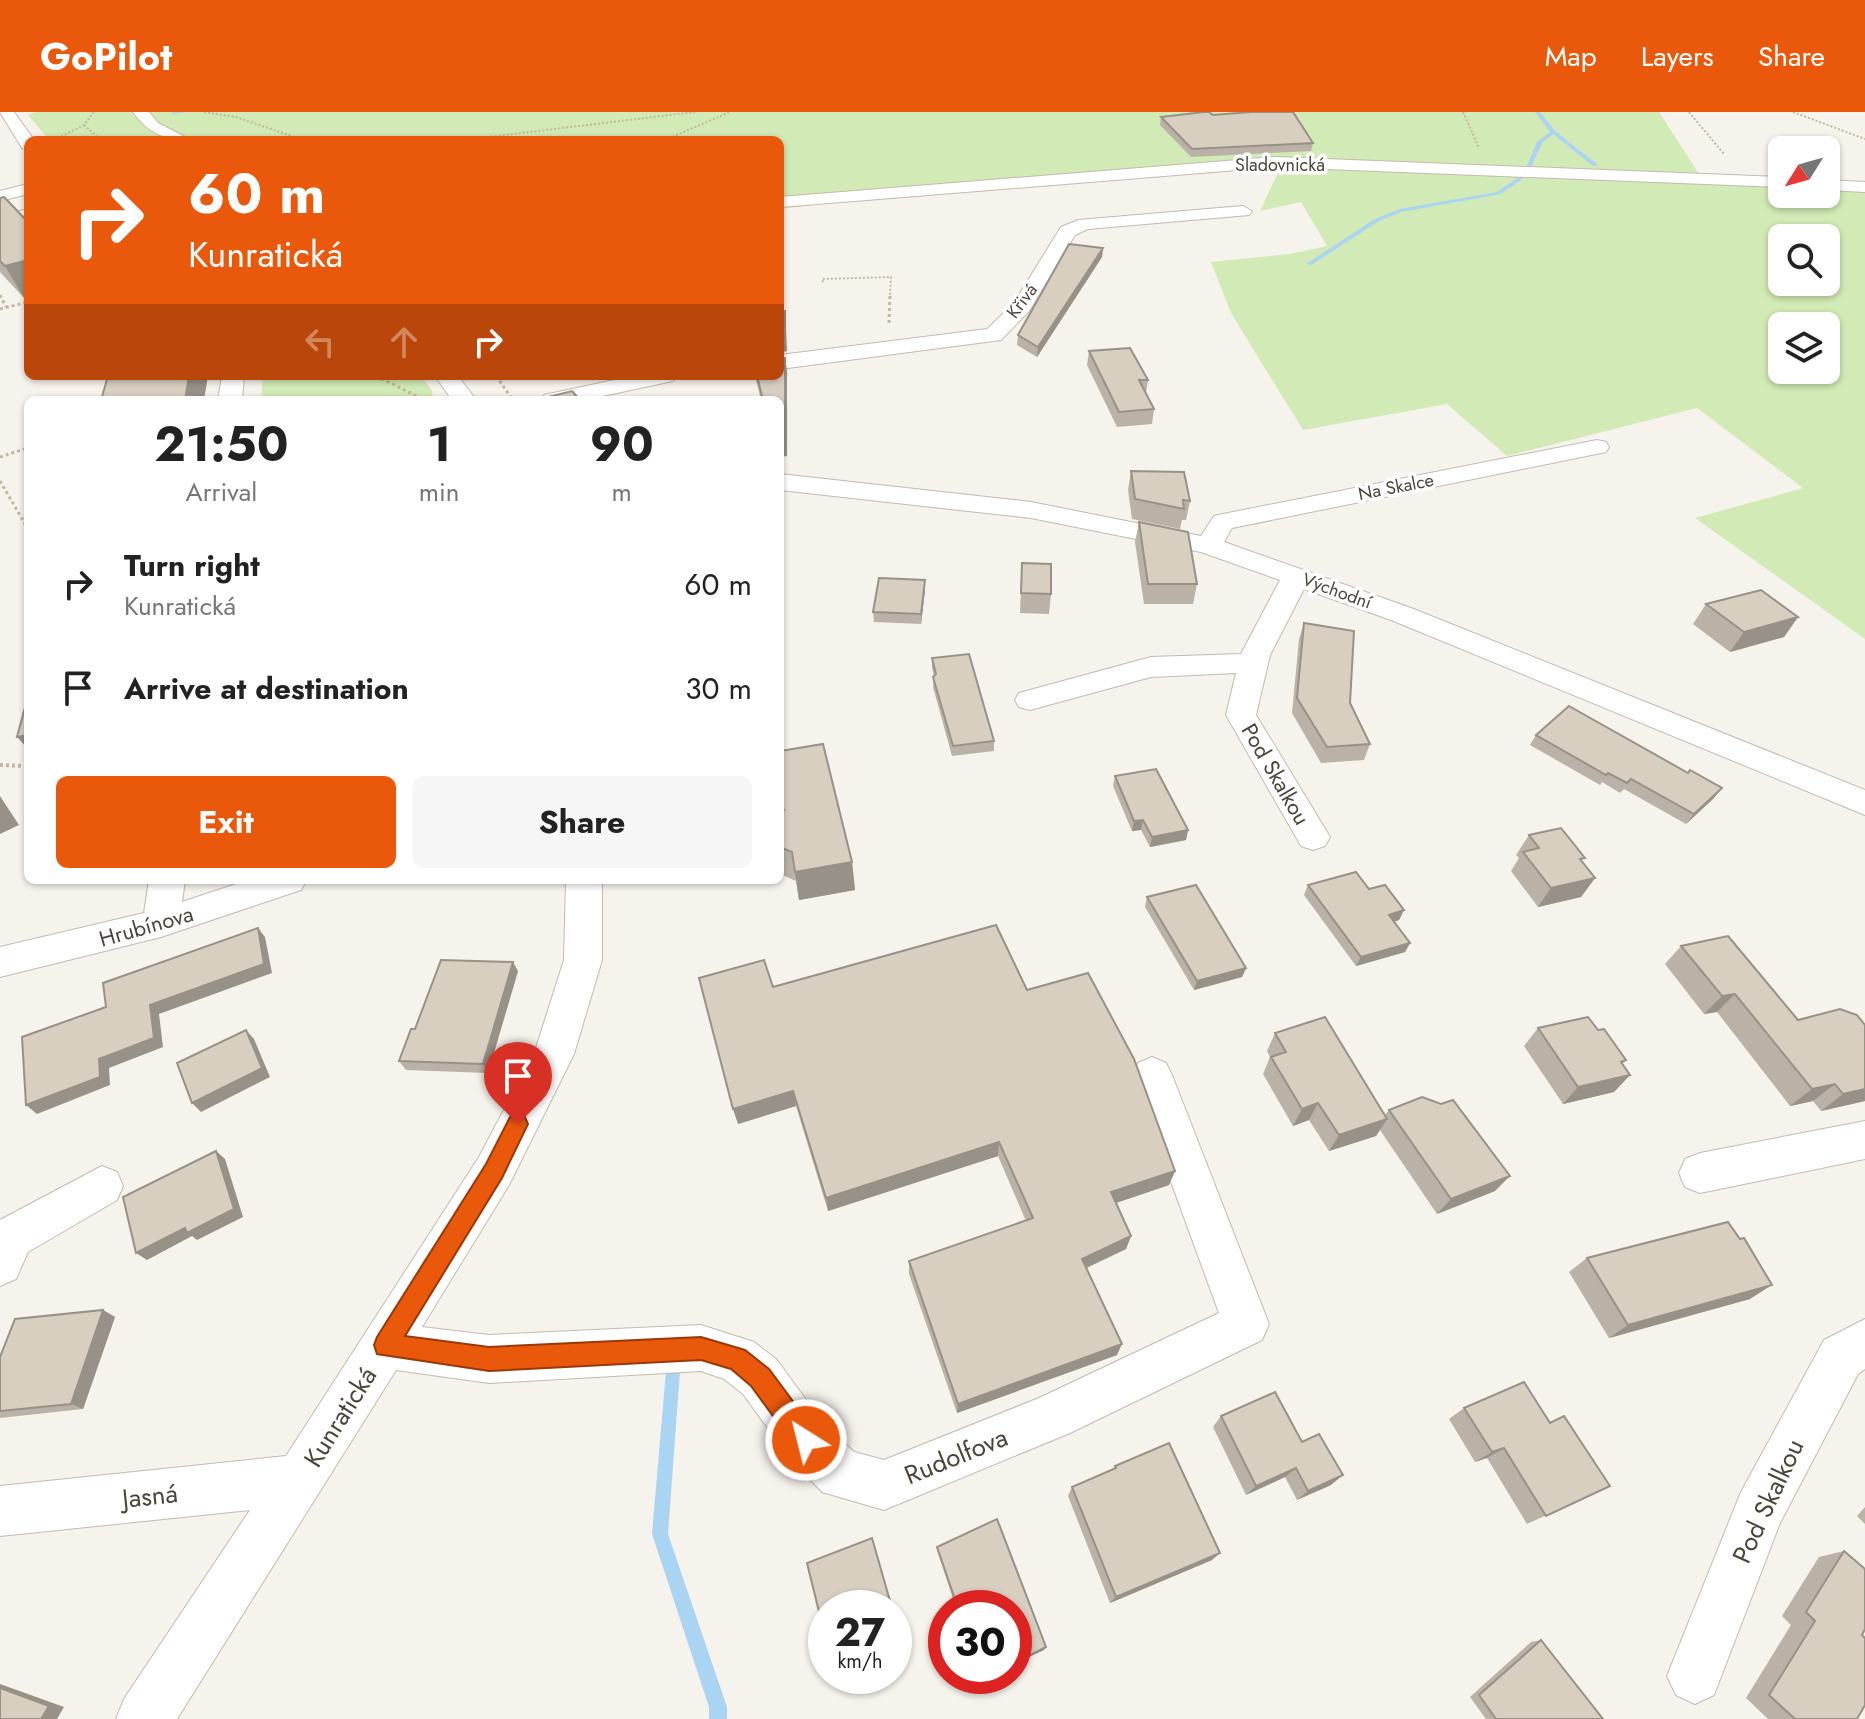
<!DOCTYPE html>
<meta charset="utf-8">
<style>
body{margin:0;font-family:Jost,sans-serif;background:#f6f6f6;color:#222;height:100vh;display:flex;flex-direction:column;font-size:30px;white-space:nowrap}
*{box-sizing:border-box;margin:0}
p{font-size:26px;color:#767676}
.icon{flex:none;width:44px;height:44px;fill:none;stroke:currentColor;stroke-width:2;stroke-linecap:round;stroke-linejoin:round}
.map{position:relative;flex:1;overflow:hidden}
.sheet{position:absolute;left:24px;top:284px;width:760px;height:488px;display:flex;flex-direction:column;background:#fff;border-radius:12px;box-shadow:0 2px 6px #0004}
.sheet>*{flex:none}
.hud{position:absolute;left:24px;top:24px;width:760px;height:244px;border-radius:12px;box-shadow:0 2px 6px #0004;background:#ea580c;color:#fff;overflow:hidden}
.needle{width:52px;rotate:233deg}
.controls{position:absolute;left:1768px;top:24px;display:grid;gap:16px}
.controls a{display:grid;place-items:center;width:72px;height:72px;border-radius:12px;background:#fff;box-shadow:0 2px 6px #0004;font-size:40px}
.speed{position:absolute;left:808px;top:1478px;display:flex;gap:16px;font-size:40px;font-weight:700;text-align:center}
.speed>*{display:grid;place-content:center;width:104px;height:104px;border-radius:50%;background:#fff;box-shadow:0 2px 6px #0004;line-height:1}
.speed small{font-size:20px;font-weight:400}
.speed .limit{border:12px solid #d22;background:#fff;color:#111}
.pin{position:absolute;display:grid;place-items:center;width:68px;height:68px;color:#fff;margin:-82px -34px;border-radius:50% 50% 50% 0;rotate:-45deg;box-shadow:0 0 8px #0007}
.pin .icon{rotate:45deg}
.me{position:absolute;width:88px;margin:-44px;rotate:324deg;stroke-linejoin:round;filter:drop-shadow(0 0 6px #0008)}
.turn{display:flex;align-items:center;gap:28px;height:168px;padding:0 32px;font-size:36px}
.turn .icon{width:104px;height:104px;stroke-width:2.5}
.turn b{display:block;font-size:56px;line-height:68px}
.lanes{display:flex;align-items:center;height:76px;padding:0 32px;background:#0003;justify-content:center;gap:40px;direction:ltr}
.lanes .off{opacity:.35}
.eta{display:flex;justify-content:space-evenly;align-items:center;height:136px;text-align:center}
.eta b{font-size:48px;font-weight:700;line-height:56px}
.primary-button{display:flex;gap:16px;margin-top:auto;padding:16px 32px}
.primary-button a{flex:1;height:92px;border-radius:12px;background:#ea580c;color:#fff;font-size:32px;font-weight:700;line-height:92px;text-align:center}
.primary-button a+a{background:#f6f6f6;color:#222}
ul{padding:0;list-style:none}
li{display:flex;align-items:center;gap:24px;height:104px;padding:0 32px}
li div{flex:1}
li b{display:block;font-size:30px}
li em{font-style:normal}
header{display:flex;align-items:center;gap:48px;box-sizing:border-box;height:112px;padding:0 40px;background:#ea580c;color:#fff}
header strong{font-size:38px}
nav{display:flex;gap:44px;margin-inline-start:auto;font-size:28px}
.map>svg:first-child{display:block}
.green{fill:#d2eab5;fill-rule:evenodd}
.lines{fill:none;stroke-linecap:round;stroke-linejoin:round}
.stream{fill:#a9d4f2;fill-rule:evenodd}
.minor-casing{stroke:#c2bbae;stroke-width:2}
.path-far2{stroke:#c4b79f;stroke-width:2;stroke-dasharray:2 2;stroke-linecap:butt}
.path-far1{stroke:#c4b79f;stroke-width:3;stroke-dasharray:3 3;stroke-linecap:butt}
.path{stroke:#c4b79f;stroke-width:4;stroke-dasharray:3 3;stroke-linecap:butt}
.minor{fill:#fff;fill-rule:evenodd}
.wall{fill:#bab2a6}
.shaded-wall{fill:#979187}
.building{fill:#d8cfc1;stroke:#979187;stroke-width:2}
.route{fill:#ea580c;stroke:#983908;stroke-width:2}
.labels{text-anchor:middle;stroke-width:7;stroke-linejoin:round;paint-order:stroke}
.far-street-label{font-size:18px;fill:#4b4439;stroke:#fff}
.street-label{font-size:22px;fill:#4b4439;stroke:#fff}
.near-street-label{font-size:26px;fill:#4b4439;stroke:#fff}
</style>
<header>
<strong>GoPilot</strong>
<nav><a>Map</a><a>Layers</a><a>Share</a></nav>
</header>
<div class="map">
<svg width="1865" height="1607" viewBox="0 0 1865 1607">
<rect width="100%" height="100%" fill="#f6f3ec"/>
<!-- green -->
<g class="green">
<path d="M35,0H1659L1703,68L1782,73V82H1826V76L1865,78V527L1695,406L1803,376L1697,296L1507,344L1447,292L1303,318L1231,201L1211,150L1289,142L1327,134L1301,90L1260,99L1283,50L1090,61L780,97V28H49L28,3ZM1782,126H1826V170H1782ZM1782,214H1826V258H1782Z"/>
<polygon points="263,264 421,264 432,279 433,288 261,288"/>
</g>
<g class="lines">
<!-- stream -->
<g class="stream">
<polygon points="171,0 186,0 173,2"/>
<polygon points="1535,0 1540,0 1555,19 1597,52 1597,54 1593,54 1553,22 1542,31 1531,55 1526,56 1537,30 1550,20"/>
<polygon points="1523,62 1525,65 1501,82 1401,100 1379,109 1311,153 1306,152 1375,107 1400,97 1497,80"/>
<polygon points="673,1252 678,1254 680,1259 668,1422 727,1595 727,1607 709,1607 709,1595 652,1422 666,1259 668,1254"/>
</g>
<defs>
<g id="minor">
<polygon points="0,0 14,0 34,28 28,28 28,37 22,36"/>
<path d="M133,0H149L158,11L191,28C165,28 149,22 133,0Z"/>
<polygon points="1276,45 1782,65 1782,75 1276,55 780,95 780,85"/>
<polygon points="1826,68 1865,70 1865,80 1826,78"/>
<polygon points="28,72 28,82 0,89 0,79"/>
<polygon points="1243,94 1252,99 1249,103 1088,117 1075,123 1029,199 1001,228 780,257 780,243 987,217 1014,191 1061,115 1078,108"/>
<polygon points="28,97 28,109 0,116 0,104"/>
<polygon points="222,264 244,264 242,288 218,288"/>
<polygon points="435,264 458,264 476,288 452,288"/>
<polygon points="633,264 676,264 673,269 584,288 540,288 544,283"/>
<polygon points="1597,328 1606,330 1609,335 1606,340 1232,416 1224,430 1411,496 1865,678 1865,703 1391,508 1304,477 1270,543 1256,603 1330,725 1325,734 1313,738 1301,734 1226,603 1236,561 1151,565 1030,598 1019,595 1015,588 1019,581 1151,545 1241,542 1280,468 1201,440 1031,406 780,378 780,362 1031,390 1201,424 1214,404 1223,402"/>
<polygon points="149,768 185,768 182,790 248,768 307,768 301,778 161,825 0,865 0,835 144,801"/>
<polygon points="566,768 602,768 602,848 574,942 509,1073 422,1215 489,1223 701,1213 754,1230 777,1248 823,1311 854,1340 884,1348 1039,1286 1219,1201 1132,963 1138,951 1152,945 1166,951 1172,963 1269,1212 1262,1228 1070,1321 884,1398 822,1380 789,1345 743,1282 724,1267 701,1259 489,1271 396,1258 177,1607 116,1607 124,1587 250,1398 0,1424 0,1374 286,1344 479,1045 535,939 564,848"/>
<polygon points="1865,1009 1865,1047 1700,1081 1685,1075 1679,1061 1685,1047 1700,1041"/>
<polygon points="102,1054 117,1060 123,1074 117,1088 28,1140 16,1167 0,1174 0,1108"/>
<polygon points="1865,1207 1865,1257 1858,1262 1780,1411 1714,1583 1695,1592 1676,1583 1667,1564 1741,1380 1824,1228"/>
</g>
</defs>
<!-- minor casing -->
<use href="#minor" class="minor-casing"/>
<!-- path-far2 -->
<g class="path-far2">
<polyline points="204,0 236,5 303,28"/>
<polyline points="1463,0 1479,36"/>
<polyline points="1689,0 1724,42"/>
<polyline points="1793,0 1865,27"/>
<polyline points="84,13 101,28"/>
<polyline points="54,28 84,13 94,0"/>
<polyline points="463,28 695,0"/>
<polyline points="665,28 730,0"/>
<polyline points="823,170 822,167 891,165 890,183"/>
</g>
<!-- path-far1 -->
<g class="path-far1">
<polyline points="0,183 6,195"/>
<polyline points="0,197 28,190"/>
<polyline points="889,211 890,181"/>
<polyline points="376,264 425,288"/>
<polyline points="496,264 513,288"/>
<polyline points="0,345 24,337"/>
<polyline points="0,369 28,417"/>
</g>
<!-- path -->
<polyline class="path" points="0,653 28,654"/>
<!-- minor -->
<use href="#minor" class="minor"/>
</g>
<!-- wall -->
<g class="wall">
<polygon points="1161,5 1313,31 1311,39 1191,45 1160,13"/>
<polygon points="0,86 24,186 0,160"/>
<polygon points="1103,136 1102,145 1037,245 1017,233 1018,223"/>
<polygon points="1089,239 1148,268 1146,281 1154,297 1152,312 1117,315 1087,253"/>
<polygon points="787,259 787,344 780,288 761,288 755,264 780,264"/>
<polygon points="1131,359 1190,389 1186,408 1182,408 1180,417 1132,407 1128,378"/>
<polygon points="1139,410 1197,472 1193,492 1144,492 1135,430"/>
<polygon points="1022,451 1051,482 1049,502 1020,501"/>
<polygon points="925,468 925,478 921,512 874,510 873,500"/>
<polygon points="1706,492 1798,505 1784,525 1730,540 1693,512"/>
<polygon points="1304,511 1350,591 1370,632 1364,648 1321,651 1292,601 1299,527"/>
<polygon points="932,546 994,629 994,639 952,644 933,575 934,564 932,556"/>
<polygon points="1536,623 1714,686 1686,712 1624,677 1620,681 1602,670 1600,673 1530,633"/>
<polygon points="780,639 852,750 855,778 799,788 796,769 780,762"/>
<polygon points="1115,664 1188,718 1186,728 1150,735 1141,718 1132,719 1113,674"/>
<polygon points="1529,723 1582,750 1595,766 1581,785 1538,795 1511,759 1519,746 1516,743"/>
<polygon points="1308,773 1369,777 1404,798 1399,808 1394,810 1410,831 1405,840 1356,854 1304,783"/>
<polygon points="1147,785 1246,856 1242,865 1194,878 1145,795"/>
<polygon points="1681,834 1798,908 1865,989 1821,999 1813,989 1790,994 1717,900 1704,902 1665,852"/>
<polygon points="518,859 488,961 406,958 399,949 415,917"/>
<polygon points="773,875 1027,878 1175,1059 1169,1073 1116,1091 1131,1124 1126,1137 1087,1156 1117,1243 957,1301 909,1162 909,1149 1026,1109 998,1044 828,1099 796,994 738,1012"/>
<polygon points="1538,916 1626,948 1622,952 1630,963 1614,980 1563,992 1524,934"/>
<polygon points="1275,921 1385,1003 1389,998 1495,1079 1437,1102 1380,1018 1376,1024 1329,1039 1309,1008 1293,1014 1263,962 1270,945 1267,939"/>
<polygon points="1587,1146 1750,1187 1609,1226 1569,1160"/>
<polygon points="103,1198 115,1205 83,1297 0,1306 0,1245"/>
<polygon points="1464,1296 1550,1311 1610,1374 1527,1412 1487,1346 1475,1350 1449,1307"/>
<polygon points="1221,1304 1302,1330 1331,1373 1297,1388 1285,1365 1246,1383 1213,1315"/>
<polygon points="1115,1354 1212,1448 1110,1491 1068,1384 1072,1375 1113,1358"/>
<polygon points="1865,1395 1865,1412 1857,1404"/>
<polygon points="997,1407 1046,1535 1044,1538 1014,1552 1014,1496 956,1496 937,1438 937,1435"/>
<polygon points="1844,1439 1862,1523 1857,1607 1768,1607 1746,1586 1791,1513 1782,1504 1819,1445"/>
<polygon points="1541,1528 1603,1607 1486,1607 1470,1585 1531,1530"/>
</g>
<!-- shaded-wall -->
<g class="shaded-wall">
<polygon points="1103,136 1102,145 1037,245 1038,235"/>
<polygon points="28,148 28,185 24,186 5,154"/>
<polygon points="785,199 787,239 780,241 780,227"/>
<polygon points="785,246 787,259 787,344 780,345"/>
<polygon points="189,264 208,264 204,288 185,288"/>
<polygon points="925,468 925,478 921,512 921,502"/>
<polygon points="1798,505 1784,525 1730,540 1744,520"/>
<polygon points="28,623 28,637 17,625"/>
<polygon points="1722,676 1714,686 1686,712 1694,702"/>
<polygon points="0,684 19,713 0,722"/>
<polygon points="1143,708 1141,718 1132,719 1134,709"/>
<polygon points="1188,718 1186,728 1150,735 1152,725"/>
<polygon points="852,750 855,778 799,788 795,760"/>
<polygon points="1595,766 1581,785 1538,795 1551,776"/>
<polygon points="1404,798 1399,808 1384,813 1389,803"/>
<polygon points="258,816 265,825 272,861 159,902 163,935 109,956 110,973 37,1002 26,993 99,947 150,893"/>
<polygon points="1410,831 1405,840 1356,854 1361,845"/>
<polygon points="513,850 518,859 488,961 483,952"/>
<polygon points="1246,856 1242,865 1194,878 1197,869"/>
<polygon points="1735,882 1717,900 1704,902 1722,884"/>
<polygon points="246,918 254,927 270,965 201,1000 192,991"/>
<polygon points="1630,963 1614,980 1563,992 1578,975"/>
<polygon points="1835,972 1813,989 1790,994 1812,977"/>
<polygon points="1865,977 1865,989 1821,999 1843,982"/>
<polygon points="793,979 796,994 738,1012 733,997"/>
<polygon points="1318,991 1309,1008 1293,1014 1302,997"/>
<polygon points="1387,1007 1376,1024 1329,1039 1339,1023"/>
<polygon points="999,1030 998,1044 828,1099 826,1086"/>
<polygon points="216,1039 225,1047 243,1105 197,1128 192,1124 147,1148 136,1141 185,1116"/>
<polygon points="1175,1059 1169,1073 1107,1094 1111,1080"/>
<polygon points="1510,1064 1495,1079 1437,1102 1451,1087"/>
<polygon points="1131,1124 1126,1137 1079,1159 1082,1147"/>
<polygon points="1772,1173 1750,1187 1609,1226 1628,1213"/>
<polygon points="103,1198 115,1205 83,1297 71,1292"/>
<polygon points="1122,1232 1117,1243 957,1301 958,1292"/>
<polygon points="1504,1336 1487,1346 1475,1350 1492,1340"/>
<polygon points="1296,1356 1285,1365 1246,1383 1256,1374"/>
<polygon points="1343,1363 1331,1373 1297,1388 1308,1379"/>
<polygon points="1220,1441 1212,1448 1110,1491 1116,1485"/>
<polygon points="1046,1535 1044,1538 1014,1552 1014,1551"/>
<polygon points="0,1572 64,1595 57,1607 41,1607 0,1576"/>
</g>
<!-- building -->
<g class="building">
<polygon points="1204,0 1209,0 1213,3 1251,0 1293,0 1313,31 1192,37 1161,5"/>
<polygon points="4,85 28,110 28,148 5,154 0,149 0,86"/>
<polygon points="1069,132 1103,136 1038,235 1018,223"/>
<polygon points="785,199 785,226 780,227 780,200"/>
<polygon points="1130,236 1148,268 1139,268 1154,297 1119,300 1089,239"/>
<polygon points="780,245 785,246 785,330 780,331 780,288 763,288 757,264 780,264"/>
<polygon points="108,264 189,264 185,288 101,288"/>
<polygon points="572,279 580,288 536,288"/>
<polygon points="1131,359 1184,360 1190,389 1183,388 1184,397 1135,387"/>
<polygon points="1139,410 1188,420 1197,472 1148,472"/>
<polygon points="1022,451 1051,452 1051,482 1021,481"/>
<polygon points="879,466 925,468 921,502 873,500"/>
<polygon points="1761,478 1798,505 1744,520 1706,492"/>
<polygon points="1304,511 1354,519 1350,591 1370,632 1327,635 1297,586"/>
<polygon points="969,542 994,629 953,634 933,565 936,562 932,546"/>
<polygon points="28,584 28,623 17,625"/>
<polygon points="1569,594 1688,661 1690,658 1722,676 1694,702 1631,667 1627,671 1608,661 1606,663 1536,623"/>
<polygon points="823,632 852,750 795,760 792,740 780,735 780,704 784,698 780,695 780,639"/>
<polygon points="1156,657 1188,718 1152,725 1143,708 1134,709 1115,664"/>
<polygon points="1561,716 1585,746 1580,747 1595,766 1551,776 1523,740 1539,736 1529,723"/>
<polygon points="1356,760 1369,777 1385,773 1404,798 1389,803 1410,831 1361,845 1308,773"/>
<polygon points="1196,773 1246,856 1197,869 1147,785"/>
<polygon points="996,813 1027,878 1088,861 1134,947 1175,1059 1111,1080 1131,1124 1082,1147 1122,1232 958,1292 909,1149 1033,1106 999,1030 826,1086 793,979 733,997 699,866 764,848 773,875"/>
<polygon points="258,816 264,852 150,893 154,926 99,947 100,965 26,993 22,925 106,895 103,871"/>
<polygon points="1728,824 1798,908 1840,897 1857,903 1865,913 1865,977 1843,982 1835,972 1812,977 1735,882 1722,884 1681,834"/>
<polygon points="441,848 513,850 483,952 399,949 411,917 415,917"/>
<polygon points="1325,905 1387,1007 1339,1023 1318,991 1302,997 1271,945 1286,940 1275,921"/>
<polygon points="1588,905 1598,918 1604,917 1626,948 1621,950 1630,963 1578,975 1538,916"/>
<polygon points="246,918 262,956 192,991 177,951"/>
<polygon points="1422,985 1441,992 1453,988 1510,1064 1451,1087 1389,998"/>
<polygon points="216,1039 234,1097 187,1121 185,1116 136,1141 123,1085"/>
<polygon points="1728,1110 1740,1127 1744,1126 1772,1173 1628,1213 1587,1146"/>
<polygon points="103,1198 71,1292 0,1299 0,1245 15,1207"/>
<polygon points="1524,1270 1550,1311 1564,1304 1610,1374 1546,1404 1504,1336 1492,1340 1464,1296"/>
<polygon points="1275,1280 1302,1330 1319,1322 1343,1363 1308,1379 1296,1356 1256,1374 1221,1304"/>
<polygon points="1169,1331 1220,1441 1116,1485 1072,1375 1116,1356 1115,1354"/>
<polygon points="997,1407 1046,1535 1014,1551 1014,1496 958,1496 937,1435"/>
<polygon points="872,1426 892,1496 826,1496 826,1528 807,1451"/>
<polygon points="1844,1439 1865,1457 1865,1517 1862,1523 1865,1526 1865,1593 1857,1607 1795,1607 1769,1583 1815,1509 1806,1500"/>
<polygon points="1541,1528 1603,1607 1496,1607 1479,1583"/>
<polygon points="0,1576 49,1594 41,1607 0,1607"/>
</g>
<!-- route -->
<polygon class="route" points="518,1003 525,1005 528,1012 502,1066 405,1224 489,1235 701,1225 745,1238 769,1257 815,1319 819,1328 815,1337 806,1340 797,1337 751,1274 731,1257 701,1248 489,1259 377,1242 374,1233 377,1225 486,1052 510,1005"/>
<g class="labels">
<!-- far-street labels -->
<g class="far-street-label">
<text x="1280" y="59">Sladovnická</text>
<text transform="translate(1022 189) rotate(-53)" y="6">Křivá</text>
<text transform="translate(1396 375) rotate(-11)" y="6">Na Skalce</text>
<text transform="translate(1337 479) rotate(20)" y="6">Východní</text>
</g>
<!-- street labels -->
<g class="street-label">
<text transform="translate(1276 662) rotate(60)" y="8">Pod Skalkou</text>
<text transform="translate(146 814) rotate(-16)" y="8">Hrubínova</text>
</g>
<!-- near-street labels -->
<g class="near-street-label">
<text transform="translate(340 1305) rotate(-58)" y="9">Kunratická</text>
<text transform="translate(956 1344) rotate(-22)" y="9">Rudolfova</text>
<text transform="translate(150 1384) rotate(-6)" y="9">Jasná</text>
<text transform="translate(1768 1389) rotate(-65)" y="9">Pod Skalkou</text>
</g>
</g>
</svg>
<div class="controls">
<a><svg class="needle" viewBox="-14 -14 28 28"><path d="M0-13l5 13h-10z" fill="#e53935"/><path d="M0 13l5-13h-10z" fill="#767676"/></svg></a>
<a><svg class="icon" aria-label="search" viewBox="0 0 24 24"><circle cx="10" cy="10" r="6"/><path d="M15 15l6 6"/></svg></a>
<a><svg class="icon" aria-label="layers" viewBox="0 0 24 24"><path d="M12 4l9 5-9 5-9-5zM3 14l9 5 9-5"/></svg></a>
</div>
<div class="speed"><div>27<small>km/h</small></div><div class="limit">30</div></div>
<div class="pin" style="left:518px;top:1012px;background:#d93025"><svg class="icon" aria-label="arrive" viewBox="0 0 24 24"><path d="M6 21V4h12l-3 4 3 4H6"/></svg></div>
<svg class="me" style="left:806px;top:1328px" viewBox="-20 -20 40 40"><circle r="17" fill="#ea580c" stroke="#fff" stroke-width="3"/><path d="M0-11L8 9 0 5-8 9z" fill="#fff"/></svg>
<div class="hud">
<div class="turn"><svg class="icon" aria-label="right" viewBox="0 0 24 24"><path d="M7 20v-9h11M14 6l5 5-5 5"/></svg><div><b>60 m</b>Kunratická</div></div>
<div class="lanes"><svg class="icon off" aria-label="left" viewBox="0 0 24 24"><path d="M17 20v-9H6M10 6l-5 5 5 5"/></svg><svg class="icon off" aria-label="ahead" viewBox="0 0 24 24"><path d="M12 20V5M6 11l6-6 6 6"/></svg><svg class="icon" aria-label="right" viewBox="0 0 24 24"><path d="M7 20v-9h11M14 6l5 5-5 5"/></svg></div>
</div>
<section class="sheet">
<div class="eta">
<div><b>21:50</b><p>Arrival</p></div>
<div><b>1</b><p>min</p></div>
<div><b>90</b><p>m</p></div>
</div>
<ul>
<li><svg class="icon" aria-label="right" viewBox="0 0 24 24"><path d="M7 20v-9h11M14 6l5 5-5 5"/></svg><div><b>Turn right</b><p>Kunratická</p></div><em>60 m</em></li>
<li><svg class="icon" aria-label="arrive" viewBox="0 0 24 24"><path d="M6 21V4h12l-3 4 3 4H6"/></svg><div><b>Arrive at destination</b></div><em>30 m</em></li>
</ul>
<div class="primary-button"><a>Exit</a><a>Share</a></div>
</section>
</div>
